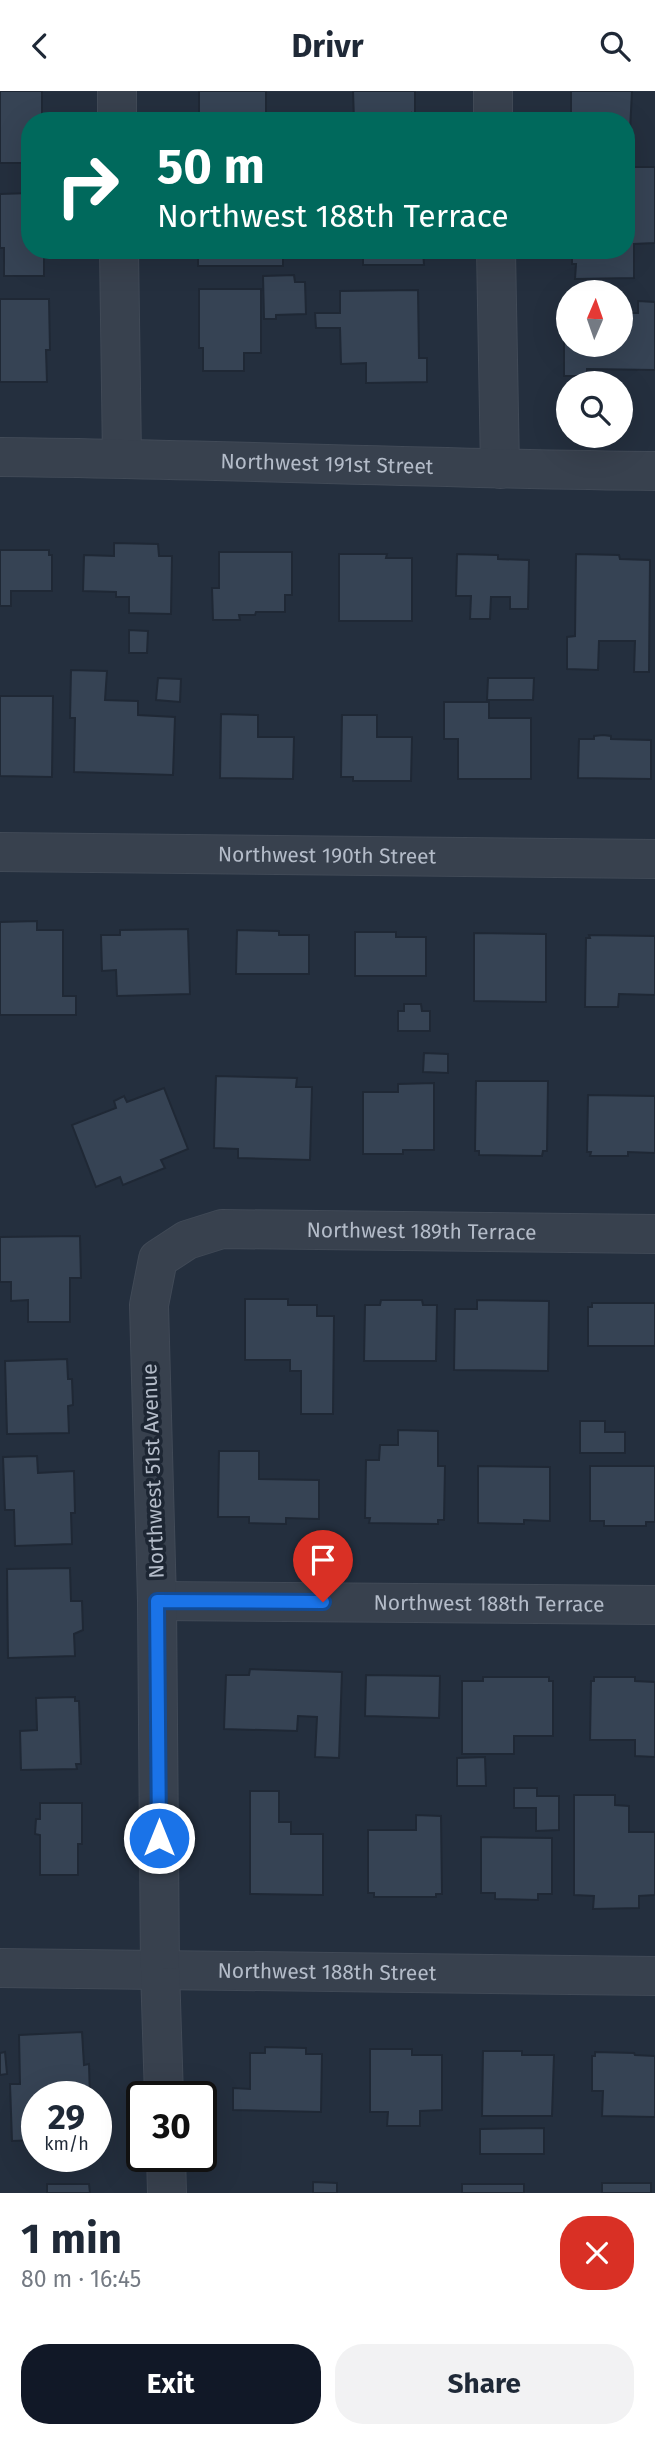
<!DOCTYPE html>
<meta charset="utf-8">
<style>
body{margin:0;font-family:"Fira Sans",sans-serif;background:#f2f2f3;color:#1f2937;height:100vh;display:flex;flex-direction:column;font-size:26px;white-space:nowrap}
*{box-sizing:border-box;margin:0}
p{font-size:23px;color:#747a83}
.icon{flex:none;width:38px;height:38px;fill:none;stroke:currentColor;stroke-width:2;stroke-linecap:round;stroke-linejoin:round}
.map{position:relative;height:2102px;overflow:hidden}
.side{display:flex;flex-direction:column;background:#fff;flex:1}
.side>*{flex:none}
.guide{position:absolute;left:21px;top:21px;width:614px;height:147px;border-radius:28px;box-shadow:0 7px 28px #0002;background:#00695c;color:#fff;overflow:hidden}
.needle{width:46px;rotate:2deg}
.fabs{position:absolute;left:556px;top:189px;display:grid;gap:14px}
.fabs a{display:grid;place-items:center;width:77px;height:77px;border-radius:50%;background:#fff;box-shadow:0 7px 28px #0002;font-size:35px}
.speed{position:absolute;left:21px;top:1990px;display:flex;gap:14px;font-size:35px;font-weight:700;text-align:center}
.speed>*{display:grid;place-content:center;width:91px;height:91px;border-radius:50%;background:#fff;box-shadow:0 7px 28px #0002;line-height:1}
.speed small{font-size:18px;font-weight:400}
.speed .limit{border:4px solid #111;border-radius:10px;background:#fff;color:#111}
.pin{position:absolute;display:grid;place-items:center;width:60px;height:60px;color:#fff;margin:-72px -30px;border-radius:50% 50% 50% 0;rotate:-45deg;box-shadow:0 0 7px #0007}
.pin .icon{rotate:45deg}
.me{position:absolute;width:77px;margin:-38px;rotate:0deg;stroke-linejoin:round;filter:drop-shadow(0 0 5px #0008)}
.turn{display:flex;align-items:center;gap:24px;height:147px;padding:0 21px;font-size:32px}
.turn .icon{width:91px;height:91px;stroke-width:2.5}
.turn b{display:block;font-size:49px;line-height:60px}
.round{display:grid;place-items:center;flex:none;width:74px;height:74px;border-radius:28px;background:#f2f2f3}
.head{display:flex;align-items:center;justify-content:space-between;height:119px;padding:0 21px}
h1{font-size:42px;font-weight:700;line-height:52px}
.primary-button{display:flex;gap:14px;margin-top:auto;padding:14px 21px}
.primary-button a{flex:1;height:80px;border-radius:28px;background:#111827;color:#fff;font-size:28px;font-weight:700;line-height:80px;text-align:center}
.primary-button a+a{background:#f2f2f3;color:#1f2937}
header{display:flex;justify-content:space-between;align-items:center;height:91px;padding:0 21px;background:#fff;font-size:32px;font-weight:700}
.map>svg:first-child{display:block}
.building{fill:#364354;stroke:#1f2835;stroke-width:2}
.lines{fill:none;stroke-linecap:round;stroke-linejoin:round}
.minor-casing{stroke:#414a57;stroke-width:40}
.minor{stroke:#38414e;stroke-width:38}
.route-casing{stroke:#114b97;stroke-width:18}
.route{stroke:#1a73e8;stroke-width:12}
.labels{text-anchor:middle;stroke-width:7;stroke-linejoin:round;paint-order:stroke}
.street-label{font-size:21px;fill:#b4bcc9;stroke:#1d2633}
</style>
<header><svg class="icon" aria-label="back" viewBox="0 0 24 24"><path d="M15 5l-7 7 7 7"/></svg>Drivr<svg class="icon" aria-label="search" viewBox="0 0 24 24"><circle cx="10" cy="10" r="6"/><path d="M15 15l6 6"/></svg></header>
<div class="map">
<svg width="655" height="2102" viewBox="0 0 655 2102">
<rect width="100%" height="100%" fill="#242f3e"/>
<!-- building -->
<g class="building">
<polygon points="0,0 42,0 42,28 30,30 30,72 0,72"/>
<polygon points="199,0 266,0 266,25 244,25 244,30 202,30 202,23 199,23"/>
<polygon points="353,0 415,0 415,23 412,22 412,30 354,30"/>
<polygon points="571,0 632,0 629,60 626,60 626,30 575,30 575,25 571,25"/>
<polygon points="626,76 655,76 655,152 634,153 634,187 575,188 576,173 572,173 572,159 626,159"/>
<polygon points="30,102 30,159 44,159 44,185 4,185 4,157 0,157 0,103"/>
<rect x="198" y="159" width="85" height="16"/>
<polygon points="363,159 423,159 424,174 363,174"/>
<polygon points="294,184 295,191 305,191 306,223 276,224 276,228 264,228 263,185"/>
<polygon points="199,198 261,198 261,262 244,262 244,280 203,280 203,257 199,257"/>
<polygon points="418,199 419,267 427,267 427,291 366,292 366,272 341,273 340,237 316,237 315,222 340,222 340,200"/>
<polygon points="0,208 49,208 50,259 46,259 47,291 0,291"/>
<polygon points="638,210 655,211 655,279 587,278 587,285 564,285 564,226 569,226 569,254 621,254 621,222 638,222"/>
<polygon points="114,452 158,453 159,465 172,465 171,523 129,522 129,506 116,506 116,501 83,500 84,464 114,465"/>
<polygon points="0,459 49,459 49,464 52,464 52,500 11,500 11,515 0,515"/>
<polygon points="219,461 292,461 292,504 285,504 285,521 256,521 255,524 239,524 240,529 213,529 212,497 219,497"/>
<polygon points="339,463 387,463 386,467 412,467 412,530 339,530"/>
<polygon points="457,463 498,464 498,468 529,469 528,518 510,518 510,506 491,506 490,528 470,528 471,505 456,505"/>
<polygon points="576,463 619,464 620,468 650,469 649,581 634,581 635,550 599,550 598,579 567,578 567,546 575,545"/>
<polygon points="129,539 148,540 147,562 129,562"/>
<polygon points="71,579 107,580 105,609 138,610 138,624 175,626 173,684 74,681 75,627 70,627"/>
<polygon points="158,587 181,588 180,611 156,609"/>
<polygon points="488,587 534,587 533,609 487,609"/>
<polygon points="0,605 53,605 52,686 0,685"/>
<polygon points="444,611 489,611 489,627 531,627 531,688 458,688 458,648 444,648"/>
<polygon points="221,623 258,624 258,646 294,646 293,688 220,687"/>
<polygon points="342,624 377,624 377,646 412,646 411,690 353,690 353,686 341,686"/>
<polygon points="603,644 611,645 611,648 651,649 651,688 578,687 579,648 594,648 594,645"/>
<polygon points="37,830 37,839 63,839 63,905 76,905 76,924 0,924 0,831"/>
<polygon points="188,838 190,903 117,905 116,879 102,880 101,844 120,844 120,839"/>
<polygon points="237,839 279,840 279,844 309,844 309,883 236,883"/>
<polygon points="355,841 396,841 396,846 426,846 426,885 355,885"/>
<polygon points="474,842 546,843 546,911 474,910"/>
<polygon points="589,844 655,845 655,904 619,903 618,916 585,916 586,847 590,847"/>
<polygon points="404,913 421,913 422,920 430,920 430,940 398,940 398,920 404,920"/>
<polygon points="424,962 448,963 448,982 423,981"/>
<polygon points="216,985 297,987 296,996 312,996 310,1069 238,1067 238,1058 214,1057"/>
<polygon points="476,990 548,990 547,1060 543,1060 542,1065 479,1064 479,1060 475,1060"/>
<polygon points="434,992 434,1059 403,1059 403,1063 363,1063 363,1001 398,1001 398,993"/>
<polygon points="164,997 188,1058 161,1069 165,1077 123,1094 120,1086 96,1096 72,1034 116,1017 114,1010 124,1005 127,1011"/>
<polygon points="588,1004 655,1005 655,1062 628,1061 628,1065 590,1065 591,1061 587,1061"/>
<polygon points="80,1145 81,1187 70,1187 70,1231 28,1231 28,1209 11,1210 11,1191 0,1191 0,1146"/>
<polygon points="245,1208 288,1208 288,1214 317,1214 317,1225 334,1225 333,1323 301,1323 301,1280 290,1280 290,1269 245,1269"/>
<polygon points="381,1209 422,1209 423,1214 437,1214 436,1270 364,1270 365,1214 380,1214"/>
<polygon points="477,1209 549,1210 548,1280 454,1279 455,1218 477,1218"/>
<polygon points="592,1212 655,1212 655,1255 588,1255 588,1216 592,1216"/>
<polygon points="67,1268 68,1288 72,1288 73,1314 68,1315 69,1342 7,1343 5,1270"/>
<polygon points="580,1330 605,1330 605,1341 625,1341 625,1362 580,1362"/>
<polygon points="398,1339 438,1340 438,1375 445,1375 444,1429 438,1429 438,1433 369,1432 370,1427 365,1427 366,1369 379,1369 380,1354 398,1354"/>
<polygon points="219,1360 259,1360 259,1388 319,1389 319,1428 286,1427 286,1433 249,1432 249,1426 218,1426"/>
<polygon points="37,1365 38,1382 74,1380 75,1422 71,1422 72,1453 15,1455 14,1419 5,1419 3,1366"/>
<polygon points="478,1375 550,1376 550,1430 524,1429 524,1433 478,1432"/>
<polygon points="590,1375 655,1375 655,1431 646,1431 646,1435 604,1435 604,1430 590,1430"/>
<polygon points="70,1477 71,1510 82,1510 83,1539 74,1543 75,1565 8,1567 7,1478"/>
<polygon points="250,1578 342,1581 339,1667 315,1666 317,1626 298,1625 297,1640 224,1638 226,1584 249,1584"/>
<polygon points="366,1584 440,1585 439,1627 365,1625"/>
<polygon points="483,1586 549,1586 549,1590 553,1590 553,1645 514,1645 514,1663 462,1663 462,1590 483,1590"/>
<polygon points="594,1586 635,1586 635,1590 655,1591 655,1666 635,1665 635,1649 590,1649 591,1590 594,1590"/>
<polygon points="75,1606 75,1610 79,1610 81,1673 76,1673 77,1678 21,1679 20,1640 37,1639 36,1607"/>
<polygon points="485,1666 486,1695 457,1695 457,1667"/>
<polygon points="514,1697 537,1697 537,1705 559,1705 559,1739 536,1740 536,1717 514,1717"/>
<polygon points="250,1700 279,1700 279,1731 291,1731 291,1743 323,1743 323,1804 250,1803"/>
<polygon points="574,1704 615,1704 615,1714 629,1715 629,1741 655,1741 655,1804 639,1805 639,1817 593,1818 594,1805 574,1804"/>
<polygon points="40,1712 82,1712 82,1753 78,1753 78,1784 40,1784 40,1744 35,1743 36,1728 40,1728"/>
<polygon points="416,1724 441,1725 442,1803 436,1803 436,1806 374,1806 374,1802 368,1802 368,1739 416,1739"/>
<polygon points="481,1746 552,1747 552,1803 538,1803 538,1809 495,1808 495,1802 481,1802"/>
<polygon points="82,1941 84,1974 89,1973 90,2006 37,2006 37,2049 12,2050 10,1993 20,1993 19,1944"/>
<polygon points="265,1956 306,1957 306,1963 322,1963 321,2021 233,2019 233,1997 250,1998 250,1962 265,1962"/>
<polygon points="370,1958 412,1958 412,1964 442,1964 442,2019 420,2020 420,2035 387,2035 388,2021 370,2021"/>
<polygon points="483,1960 522,1960 522,1964 554,1964 552,2025 482,2025"/>
<polygon points="5,1961 7,1983 0,1984 0,1962"/>
<polygon points="595,1961 634,1962 635,1964 655,1965 655,2026 602,2025 603,2000 592,2000 592,1965 595,1965"/>
<polygon points="544,2037 544,2063 480,2063 480,2038"/>
<polygon points="313,2091 337,2092 337,2102 313,2102"/>
<rect x="602" y="2092" width="49" height="10"/>
<polygon points="47,2093 89,2093 90,2102 47,2102"/>
<rect x="462" y="2093" width="62" height="9"/>
</g>
<g class="lines">
<defs>
<g id="minor">
<polyline points="117,0 117,30"/>
<polyline points="493,0 493,30"/>
<polyline points="119,159 122,367"/>
<polyline points="496,159 500,378"/>
<path id="s1" d="M0,366C218,368 437,378 655,380"/>
<path id="s2" d="M0,761L655,768"/>
<path id="s3" d="M157,1510L655,1514"/>
<path id="s4" d="M0,1877L655,1885"/>
<path id="s5" d="M164,2006L160,1878L157,1510L149,1214L158,1168L187,1149L222,1138L655,1143"/>
<polyline points="166,2065 167,2102"/>
</g>
</defs>
<!-- minor casing -->
<use href="#minor" class="minor-casing"/>
<!-- minor -->
<use href="#minor" class="minor"/>
</g>
<g class="lines">
<defs>
<polyline id="route" points="159,1747 157,1510 323,1511"/>
</defs>
<!-- route casing -->
<use href="#route" class="route-casing"/>
<!-- route -->
<use href="#route" class="route"/>
</g>
<g class="labels">
<!-- street labels -->
<g class="street-label">
<text dy="7" stroke="none"><textPath href="#s1" startOffset="327">Northwest 191st Street</textPath></text>
<text dy="7" stroke="none"><textPath href="#s2" startOffset="327">Northwest 190th Street</textPath></text>
<text dy="7" stroke="none"><textPath href="#s5" startOffset="1110">Northwest 189th Terrace</textPath></text>
<text transform="translate(153 1380) rotate(-92)" y="7">Northwest 51st Avenue</text>
<text dy="7" stroke="none"><textPath href="#s3" startOffset="332">Northwest 188th Terrace</textPath></text>
<text dy="7" stroke="none"><textPath href="#s4" startOffset="327">Northwest 188th Street</textPath></text>
</g>
</g>
</svg>
<div class="fabs">
<a><svg class="needle" viewBox="-14 -14 28 28"><path d="M0-13l5 13h-10z" fill="#e53935"/><path d="M0 13l5-13h-10z" fill="#747a83"/></svg></a>
<a><svg class="icon" aria-label="search" viewBox="0 0 24 24"><circle cx="10" cy="10" r="6"/><path d="M15 15l6 6"/></svg></a>
</div>
<div class="speed"><div>29<small>km/h</small></div><div class="limit">30</div></div>
<div class="pin" style="left:323px;top:1511px;background:#d93025"><svg class="icon" aria-label="arrive" viewBox="0 0 24 24"><path d="M6 21V4h12l-3 4 3 4H6"/></svg></div>
<svg class="me" style="left:159px;top:1747px" viewBox="-20 -20 40 40"><circle r="17" fill="#1a73e8" stroke="#fff" stroke-width="3"/><path d="M0-11L8 9 0 5-8 9z" fill="#fff"/></svg>
<div class="guide">
<div class="turn"><svg class="icon" aria-label="right" viewBox="0 0 24 24"><path d="M7 20v-9h11M14 6l5 5-5 5"/></svg><div><b>50 m</b>Northwest 188th Terrace</div></div>
</div>
</div>
<section class="side">
<div class="head"><div><h1>1 min</h1><p>80 m · 16:45</p></div><a class="round" style="background:#d93025;color:#fff"><svg class="icon" aria-label="close" viewBox="0 0 24 24"><path d="M6 6l12 12M18 6L6 18"/></svg></a></div>
<div class="primary-button"><a>Exit</a><a>Share</a></div>
</section>
